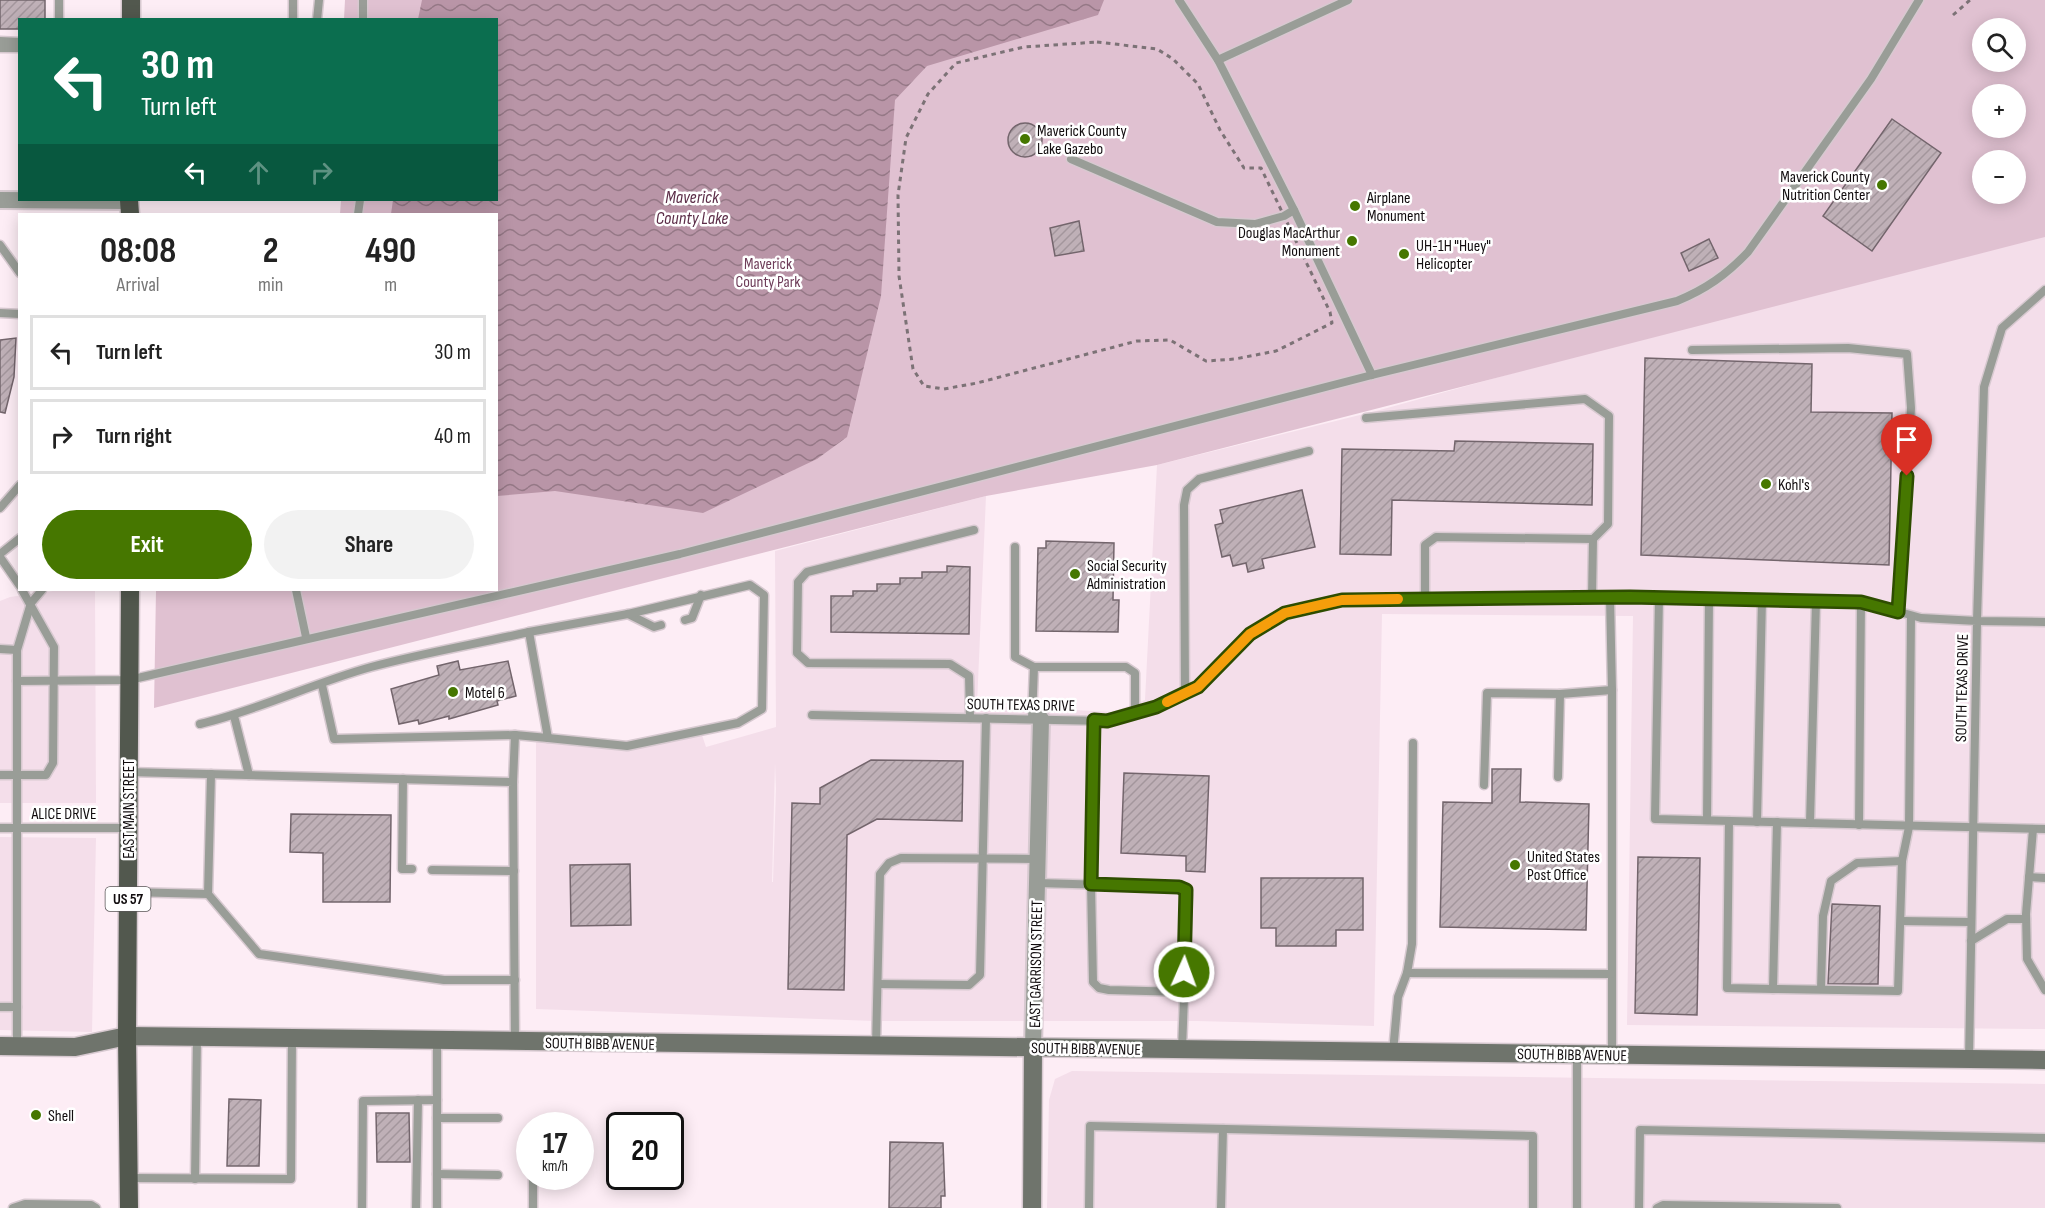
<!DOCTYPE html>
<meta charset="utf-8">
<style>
body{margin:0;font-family:"Sofia Sans Condensed",sans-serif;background:#f2f2f2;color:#222;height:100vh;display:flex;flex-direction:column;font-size:22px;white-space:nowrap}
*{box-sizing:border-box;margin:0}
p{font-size:20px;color:#767676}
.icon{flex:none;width:33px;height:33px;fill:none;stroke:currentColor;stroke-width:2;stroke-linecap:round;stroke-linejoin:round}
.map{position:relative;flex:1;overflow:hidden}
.panel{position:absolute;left:18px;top:213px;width:480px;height:378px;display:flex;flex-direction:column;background:#fff;border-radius:0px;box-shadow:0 3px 15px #0003}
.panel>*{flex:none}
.banner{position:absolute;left:18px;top:18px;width:480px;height:183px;border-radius:0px;box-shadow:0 3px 15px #0003;background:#0b6e4f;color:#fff;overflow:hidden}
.buttons{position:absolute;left:1972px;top:18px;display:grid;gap:12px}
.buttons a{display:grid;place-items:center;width:54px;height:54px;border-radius:50%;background:#fff;box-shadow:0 3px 15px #0003;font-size:30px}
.speed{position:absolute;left:516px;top:1112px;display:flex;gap:12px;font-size:30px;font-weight:700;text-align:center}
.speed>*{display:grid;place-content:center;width:78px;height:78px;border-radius:50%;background:#fff;box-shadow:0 3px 15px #0003;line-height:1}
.speed small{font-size:15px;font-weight:400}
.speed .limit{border:3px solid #111;border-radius:9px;background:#fff;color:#111}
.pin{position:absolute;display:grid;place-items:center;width:51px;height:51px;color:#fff;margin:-62px -26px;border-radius:50% 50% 50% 0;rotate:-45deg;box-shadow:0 0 6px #0007}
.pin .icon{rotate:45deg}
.me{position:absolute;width:66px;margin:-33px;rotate:2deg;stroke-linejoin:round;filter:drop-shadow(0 0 4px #0008)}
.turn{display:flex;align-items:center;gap:21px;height:126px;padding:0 24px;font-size:27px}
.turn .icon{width:78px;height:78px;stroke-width:2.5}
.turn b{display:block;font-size:42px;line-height:51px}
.lanes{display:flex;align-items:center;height:57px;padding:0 24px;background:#0003;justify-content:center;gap:30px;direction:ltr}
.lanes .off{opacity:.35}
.eta{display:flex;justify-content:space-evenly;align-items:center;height:102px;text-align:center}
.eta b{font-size:36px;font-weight:700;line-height:42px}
.button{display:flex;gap:12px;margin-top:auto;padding:12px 24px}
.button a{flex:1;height:69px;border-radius:36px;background:#467700;color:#fff;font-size:24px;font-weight:700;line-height:69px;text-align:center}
.button a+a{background:#f2f2f2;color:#222}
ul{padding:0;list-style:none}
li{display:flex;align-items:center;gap:18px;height:75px;margin:0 12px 9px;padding:0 12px;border:3px solid #e0e0e0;border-radius:0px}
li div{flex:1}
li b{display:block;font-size:22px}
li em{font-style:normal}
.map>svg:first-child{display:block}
.built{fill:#f4deea;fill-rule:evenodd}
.green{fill:#e0c1d1;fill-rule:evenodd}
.water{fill:url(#water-waves)}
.building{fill:url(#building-hatch);stroke:#73656c;stroke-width:1.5}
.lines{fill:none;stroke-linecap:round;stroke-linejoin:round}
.lane-casing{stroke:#d7c9d0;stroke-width:11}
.street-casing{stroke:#d7c9d0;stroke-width:20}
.secondary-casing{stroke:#d7c9d0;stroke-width:21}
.primary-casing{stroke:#d7c9d0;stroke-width:21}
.path{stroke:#7c7276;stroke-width:3;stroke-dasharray:4.5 4.5;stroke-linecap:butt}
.lane{stroke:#999d97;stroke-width:8}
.street{stroke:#999d97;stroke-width:16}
.secondary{stroke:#6f746c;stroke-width:18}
.primary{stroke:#52584e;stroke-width:18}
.route-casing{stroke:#2e4d00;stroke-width:15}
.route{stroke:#467700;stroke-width:10}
.slow{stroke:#f59e0b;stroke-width:10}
.poi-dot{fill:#467700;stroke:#fff;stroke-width:2}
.labels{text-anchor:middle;stroke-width:5;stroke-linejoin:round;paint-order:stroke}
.shield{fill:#fff;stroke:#585556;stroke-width:1.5}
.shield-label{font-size:15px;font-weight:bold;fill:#110c0e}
.poi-label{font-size:16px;fill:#110c0e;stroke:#fff;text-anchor:start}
.park-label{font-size:16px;fill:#6e3d59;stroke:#fff}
.street-label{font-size:16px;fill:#110c0e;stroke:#fff}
.water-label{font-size:18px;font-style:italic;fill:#5c2d48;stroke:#fff}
</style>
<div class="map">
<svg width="2045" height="1208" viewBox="0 0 2045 1208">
<defs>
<pattern id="water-waves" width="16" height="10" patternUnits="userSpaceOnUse" patternTransform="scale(1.5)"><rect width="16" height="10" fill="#b995a7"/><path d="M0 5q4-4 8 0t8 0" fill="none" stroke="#957886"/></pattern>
<pattern id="building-hatch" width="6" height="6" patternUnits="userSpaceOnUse" patternTransform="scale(1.5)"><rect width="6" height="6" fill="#bfb0b7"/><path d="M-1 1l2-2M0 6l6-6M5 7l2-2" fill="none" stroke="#a3969c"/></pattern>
</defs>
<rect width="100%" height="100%" fill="#fdedf5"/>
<!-- built -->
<g class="built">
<path d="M2045,226V1029L1627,1025L1633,616L1382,614L1374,1026L1197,1021H875L536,1009V742L640,744L701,732L706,747L776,727L775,551L986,496L977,705L1112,712L1145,700L1157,465L1380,410ZM775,763L776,789L773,882H772Z"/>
<polygon points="60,590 95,590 96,803 0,803 0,601 10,597"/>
<polygon points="0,837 96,838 92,1032 0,1030"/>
<polygon points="1072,1071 2045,1084 2045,1208 1047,1208 1049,1100 1055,1079"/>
</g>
<!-- green -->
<path class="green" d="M345,0H2045V237L1157,465L986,496L154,708L156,590H496V214H340L341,200H496V20L344,19ZM1983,28H2016V62H1983ZM1983,94H2016V128H1983ZM1983,160H2016V194H1983Z"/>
<!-- water -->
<polygon class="water" points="422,0 1104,0 1098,15 927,66 895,100 881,296 847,437 817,459 703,513 555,491 497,496 496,214 391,214 393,200 496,200 496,20 418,19"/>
<!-- building -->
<g class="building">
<polygon points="0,0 45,0 45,20 20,20 20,29 0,29"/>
<polygon points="1892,119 1941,153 1872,251 1823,216"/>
<circle cx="1025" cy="140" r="17"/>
<polygon points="1079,221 1084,251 1055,256 1050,228"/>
<polygon points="1709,239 1718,258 1689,271 1681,253"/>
<polygon points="16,338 14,377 5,413 0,412 0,340"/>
<polygon points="1645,358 1812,364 1811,412 1892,413 1889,565 1641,555"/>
<polygon points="1455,441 1593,444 1592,505 1392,500 1391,555 1340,554 1342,449 1454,451"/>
<polygon points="1302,490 1315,547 1262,559 1264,568 1248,572 1246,563 1233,566 1230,555 1222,557 1215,525 1223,523 1220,510"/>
<polygon points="1046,541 1114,543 1113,600 1119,600 1118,632 1036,631 1038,548 1046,548"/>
<polygon points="947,566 970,567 969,634 831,632 831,596 853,596 853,591 877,591 877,584 900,584 900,578 922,578 922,572 947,572"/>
<polygon points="458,661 460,670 508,661 516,696 497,701 498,705 449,719 449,716 419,724 418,720 399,724 391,689 439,675 437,666"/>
<polygon points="871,760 963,761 962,821 877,819 847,835 844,990 788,989 792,803 820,804 820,788"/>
<polygon points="1492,769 1521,769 1520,802 1589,804 1586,930 1440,927 1443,802 1492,803"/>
<polygon points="1124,773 1209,776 1205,872 1186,871 1186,856 1121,853"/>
<polygon points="291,814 391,815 390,902 323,902 323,853 290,852"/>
<polygon points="1638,857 1700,858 1697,1015 1635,1013"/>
<polygon points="630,864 631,925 571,926 570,865"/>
<polygon points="1261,878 1363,878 1363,930 1336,930 1336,946 1276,946 1276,928 1261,928"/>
<polygon points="1832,904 1880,906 1878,984 1828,984"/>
<polygon points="229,1099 261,1100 259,1166 227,1166"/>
<polygon points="376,1113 409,1113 410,1162 377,1162"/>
<polygon points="890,1142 943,1143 945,1196 941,1196 941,1208 889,1208"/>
</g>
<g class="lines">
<defs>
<g id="lane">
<polyline points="59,0 59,20"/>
<polyline points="1179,0 1218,60 1294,210 1372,375"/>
<polyline points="293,20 293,0"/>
<polyline points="317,20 319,0"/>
<polyline points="363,20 363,0"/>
<polyline points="0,41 20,42"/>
<polyline points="0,48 20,48"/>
<polyline points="1218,60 1348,0"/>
<polyline points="1071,159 1217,222 1255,224 1284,216 1294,210"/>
<polyline points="358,214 360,200"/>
<polyline points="0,245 20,273"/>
<polyline points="2045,290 2002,328 1984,387 1977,621 2045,622"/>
<polyline points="0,313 20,314"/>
<polyline points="1692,350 1848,348 1907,354 1911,408 1898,612"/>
<polyline points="1366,418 1585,399 1609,416 1608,524 1593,539 1592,597"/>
<polyline points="0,508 20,485"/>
<polyline points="1015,547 1015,657 1034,667 1032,719"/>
<polyline points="0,554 20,538"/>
<polyline points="0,557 20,586"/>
<polyline points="296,590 306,637"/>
<polyline points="1610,597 1612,690 1612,1054"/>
<polyline points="1659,597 1655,819 2045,829"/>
<polyline points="1425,599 1425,545 1436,537 1593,539"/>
<polyline points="628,614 654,627 661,625"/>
<polyline points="685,620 692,618 701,595"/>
<polyline points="529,632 628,614 750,585 764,595 762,709 738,723 627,746 548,738"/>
<polyline points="0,649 17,650"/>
<polyline points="1034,667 1126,667 1135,673 1135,713"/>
<path d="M17,681L129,680L680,554L1372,375L1677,301C1706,289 1726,275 1748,252L1871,79L1919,0"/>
<polyline points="1185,693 1184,505 1187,490 1199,479 1309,451"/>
<polyline points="812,715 1107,721 1156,707 1198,687 1250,634 1285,613 1342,600 1630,597 1861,601 1921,618 1977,621 1969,1059"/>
<polyline points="234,716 249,775"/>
<polyline points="970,718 969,676 950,664 808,663 797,653 798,582 807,572 974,530"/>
<polyline points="1094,720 1091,884 1093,982 1099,988 1109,990 1183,992"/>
<path d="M200,724C259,710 313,683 371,667C423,653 476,644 529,632L548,738L515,735L334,739L322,685"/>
<polyline points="128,772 513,782 515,1041"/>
<polyline points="211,774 208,894 259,954 444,980 515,980"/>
<polyline points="0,775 46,775 53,763 54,647 22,590"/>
<polyline points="1558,777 1560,694 1612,690"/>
<polyline points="403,779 402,869 412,869"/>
<polyline points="513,782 515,735"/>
<polyline points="1484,785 1487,693 1560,694"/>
<polyline points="1707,820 1709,599"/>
<polyline points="1729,821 1727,988 1773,989 1777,822"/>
<polyline points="1757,822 1762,599"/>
<polyline points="1810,823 1816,601"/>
<polyline points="1859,825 1861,601"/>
<polyline points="0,828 128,828"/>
<polyline points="2033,829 2026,914 2027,959 2045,990"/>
<polyline points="432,870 514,871"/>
<polyline points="2029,877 2045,878"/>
<polyline points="1037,883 1179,887 1186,890 1188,895 1182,1049"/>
<polyline points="128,892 208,894"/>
<polyline points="1901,921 1971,922"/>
<polyline points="1971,941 2007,919 2026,919"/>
<polyline points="1407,973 1611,974"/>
<polyline points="878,984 969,985 980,975 986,718"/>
<polyline points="1773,989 1898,991 1902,861 1909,827 1911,616"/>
<polyline points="1821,989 1823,916 1831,881 1857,863 1902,861"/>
<polyline points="0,1007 17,1007"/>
<polyline points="17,1046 17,650 31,603 42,590"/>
<polyline points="876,1046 880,874 889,863 901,858 1037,859"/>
<polyline points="1393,1052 1398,997 1407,973 1412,944 1413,743"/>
<polyline points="437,1118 498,1118"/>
<polyline points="437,1174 498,1175"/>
<polyline points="129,1178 291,1179 292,1039"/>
<polyline points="195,1179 197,1037"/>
<polyline points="13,1208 25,1204 91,1205 96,1208"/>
<polyline points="362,1208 363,1101 437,1100"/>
<polyline points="416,1208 418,1100"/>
<polyline points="437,1208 437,1041"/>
<polyline points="533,1208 533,1176"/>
<polyline points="1089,1208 1090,1126 1533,1136 1533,1208"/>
<polyline points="1221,1208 1223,1129"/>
<polyline points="1577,1208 1577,1055"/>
<polyline points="1639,1208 1640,1130 2045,1138"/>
<polyline points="1657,1208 1663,1205 1837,1208"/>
</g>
<g id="street">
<polyline points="0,200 129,201"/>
<polyline points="1033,1047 1041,719"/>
</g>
<g id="secondary">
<polyline points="0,1046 75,1047 127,1036 2045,1060"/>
<polyline points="1032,1208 1033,1047"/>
</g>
<g id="primary">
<polyline points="131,20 131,0"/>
<polyline points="129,200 130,214"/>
<polyline points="129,1208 127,1036 130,590"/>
</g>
</defs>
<!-- lane casing -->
<use href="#lane" class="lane-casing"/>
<!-- street casing -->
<use href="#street" class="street-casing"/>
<!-- secondary casing -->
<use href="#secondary" class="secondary-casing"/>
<!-- primary casing -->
<use href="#primary" class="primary-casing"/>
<!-- path -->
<g class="path">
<polyline points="1953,15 1970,0"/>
<polygon points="1097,42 1157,49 1173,59 1198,84 1220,130 1244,168 1261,168 1330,312 1332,323 1276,351 1235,359 1206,361 1170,340 1137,341 977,383 944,389 924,386 913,369 899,276 898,195 906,138 928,94 956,63 1024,47"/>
</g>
<!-- lane -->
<use href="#lane" class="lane"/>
<!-- street -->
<use href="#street" class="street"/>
<!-- secondary -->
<use href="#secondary" class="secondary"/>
<!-- primary -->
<use href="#primary" class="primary"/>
</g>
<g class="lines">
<defs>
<polyline id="route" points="1184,972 1186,890 1179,887 1091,884 1094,720 1107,721 1156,707 1185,693 1198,687 1250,634 1285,613 1342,600 1630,597 1861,602 1898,612 1907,476"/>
</defs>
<!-- route casing -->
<use href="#route" class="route-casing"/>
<!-- route -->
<use href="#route" class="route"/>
<!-- slow -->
<polyline class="slow" points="1167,702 1198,687 1250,634 1285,613 1342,600 1398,599"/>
</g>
<!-- markers -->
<g class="poi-dot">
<circle cx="1025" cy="139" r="6"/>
<circle cx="1882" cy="185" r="6"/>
<circle cx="1355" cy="206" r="6"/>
<circle cx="1352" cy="241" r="6"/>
<circle cx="1404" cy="254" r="6"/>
<circle cx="1766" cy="484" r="6"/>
<circle cx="1075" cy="574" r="6"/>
<circle cx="453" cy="692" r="6"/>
<circle cx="1515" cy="865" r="6"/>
<circle cx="36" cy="1115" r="6"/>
</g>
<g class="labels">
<!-- shield labels -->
<rect class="shield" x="105.5" y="887" width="45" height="24" rx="4.5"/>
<g class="shield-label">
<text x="128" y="904">US 57</text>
</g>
<!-- poi labels -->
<g class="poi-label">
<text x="1037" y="136">Maverick County<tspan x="1037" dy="18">Lake Gazebo</tspan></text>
<text x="1870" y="182" text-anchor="end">Maverick County<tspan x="1870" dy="18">Nutrition Center</tspan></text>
<text x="1367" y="203">Airplane<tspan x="1367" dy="18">Monument</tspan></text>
<text x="1340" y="238" text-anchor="end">Douglas MacArthur<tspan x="1340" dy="18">Monument</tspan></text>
<text x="1416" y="251">UH-1H "Huey"<tspan x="1416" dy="18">Helicopter</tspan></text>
<text x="1778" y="490">Kohl's</text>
<text x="1087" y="571">Social Security<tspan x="1087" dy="18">Administration</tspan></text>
<text x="465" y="698">Motel 6</text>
<text x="1527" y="862">United States<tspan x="1527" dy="18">Post Office</tspan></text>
<text x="48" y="1121">Shell</text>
</g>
<!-- park labels -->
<g class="park-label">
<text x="768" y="269">Maverick<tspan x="768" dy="18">County Park</tspan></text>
</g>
<!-- street labels -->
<g class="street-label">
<text transform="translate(1961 688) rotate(-89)" y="6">SOUTH TEXAS DRIVE</text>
<text transform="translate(1021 704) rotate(1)" y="6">SOUTH TEXAS DRIVE</text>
<text transform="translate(128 809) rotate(-90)" y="6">EAST MAIN STREET</text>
<text x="64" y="819">ALICE DRIVE</text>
<text transform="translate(1035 964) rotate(-89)" y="6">EAST GARRISON STREET</text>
<text transform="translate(600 1043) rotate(1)" y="6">SOUTH BIBB AVENUE</text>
<text transform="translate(1086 1048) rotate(1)" y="6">SOUTH BIBB AVENUE</text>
<text transform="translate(1572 1054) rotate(1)" y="6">SOUTH BIBB AVENUE</text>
</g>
<!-- water labels -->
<g class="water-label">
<text x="692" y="203">Maverick<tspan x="692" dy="21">County Lake</tspan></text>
</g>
</g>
</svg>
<div class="buttons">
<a><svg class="icon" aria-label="search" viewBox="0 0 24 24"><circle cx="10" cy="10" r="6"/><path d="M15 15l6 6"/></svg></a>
<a>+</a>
<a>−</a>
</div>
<div class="speed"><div>17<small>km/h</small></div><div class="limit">20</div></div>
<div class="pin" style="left:1907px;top:476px;background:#d93025"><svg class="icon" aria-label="arrive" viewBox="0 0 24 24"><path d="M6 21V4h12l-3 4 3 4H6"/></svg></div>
<svg class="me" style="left:1184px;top:972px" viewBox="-20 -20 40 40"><circle r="17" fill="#467700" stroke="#fff" stroke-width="3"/><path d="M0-11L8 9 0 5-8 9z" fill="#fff"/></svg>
<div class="banner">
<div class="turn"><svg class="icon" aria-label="left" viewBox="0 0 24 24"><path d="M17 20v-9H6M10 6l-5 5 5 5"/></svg><div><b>30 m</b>Turn left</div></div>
<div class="lanes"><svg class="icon" aria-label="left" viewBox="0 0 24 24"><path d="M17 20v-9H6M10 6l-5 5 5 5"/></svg><svg class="icon off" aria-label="ahead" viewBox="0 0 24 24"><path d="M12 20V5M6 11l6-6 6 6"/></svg><svg class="icon off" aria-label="right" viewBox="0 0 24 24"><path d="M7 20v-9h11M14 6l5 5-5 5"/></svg></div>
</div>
<section class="panel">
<div class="eta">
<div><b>08:08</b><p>Arrival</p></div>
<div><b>2</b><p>min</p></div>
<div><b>490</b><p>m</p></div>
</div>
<ul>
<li><svg class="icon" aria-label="left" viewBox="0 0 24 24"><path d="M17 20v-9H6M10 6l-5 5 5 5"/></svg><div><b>Turn left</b></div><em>30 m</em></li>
<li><svg class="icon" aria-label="right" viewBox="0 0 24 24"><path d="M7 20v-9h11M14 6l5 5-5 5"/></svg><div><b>Turn right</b></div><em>40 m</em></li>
</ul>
<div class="button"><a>Exit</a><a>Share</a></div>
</section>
</div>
